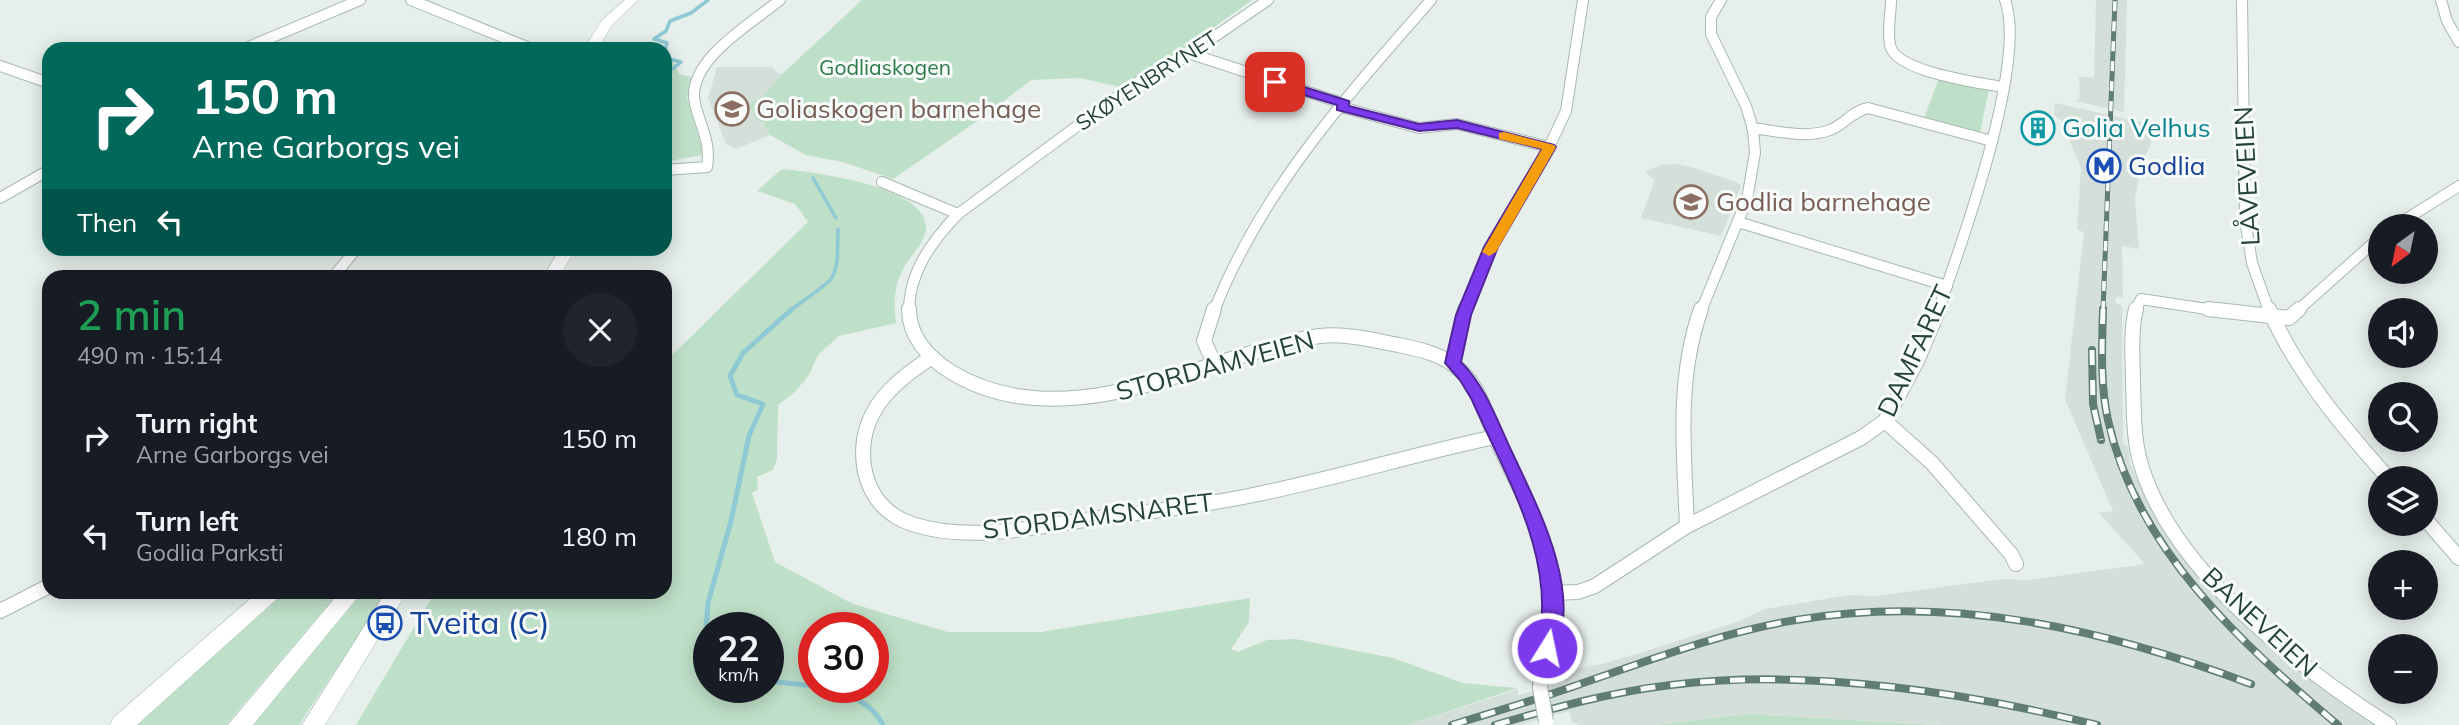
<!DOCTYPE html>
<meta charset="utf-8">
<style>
body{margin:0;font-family:Mulish,sans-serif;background:#20242c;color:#f1f3f6;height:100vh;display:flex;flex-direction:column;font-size:26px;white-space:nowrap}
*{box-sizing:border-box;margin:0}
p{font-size:23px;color:#9ea1a6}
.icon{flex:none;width:38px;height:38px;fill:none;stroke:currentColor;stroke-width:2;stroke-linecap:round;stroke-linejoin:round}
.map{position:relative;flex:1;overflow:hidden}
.drawer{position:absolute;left:42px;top:270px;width:630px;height:329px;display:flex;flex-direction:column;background:#171b24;border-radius:21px;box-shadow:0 4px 18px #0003}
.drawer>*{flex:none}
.top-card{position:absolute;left:42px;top:42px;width:630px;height:214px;border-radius:21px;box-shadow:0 4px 18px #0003;background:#00695c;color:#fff;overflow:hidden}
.needle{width:46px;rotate:213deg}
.controls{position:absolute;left:2368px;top:214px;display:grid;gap:14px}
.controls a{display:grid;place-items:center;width:70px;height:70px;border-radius:50%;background:#171b24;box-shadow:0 4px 18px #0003;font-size:35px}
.speed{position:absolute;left:693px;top:612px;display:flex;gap:14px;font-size:35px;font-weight:700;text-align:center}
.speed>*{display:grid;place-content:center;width:91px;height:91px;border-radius:50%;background:#171b24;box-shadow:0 4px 18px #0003;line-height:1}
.speed small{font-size:18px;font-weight:400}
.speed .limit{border:10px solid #d22;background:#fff;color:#111}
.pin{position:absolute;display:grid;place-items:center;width:60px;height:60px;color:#fff;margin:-30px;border-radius:14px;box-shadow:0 4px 10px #0006}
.me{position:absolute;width:77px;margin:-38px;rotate:10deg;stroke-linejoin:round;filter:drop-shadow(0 0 5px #0008)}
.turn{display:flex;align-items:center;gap:24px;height:147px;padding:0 35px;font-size:32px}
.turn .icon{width:91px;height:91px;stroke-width:2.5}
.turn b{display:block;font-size:49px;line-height:60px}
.then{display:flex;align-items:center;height:66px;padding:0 35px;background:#0003;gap:14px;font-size:26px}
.round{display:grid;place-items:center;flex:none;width:74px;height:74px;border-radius:37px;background:#20242c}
.summary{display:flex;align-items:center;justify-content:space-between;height:119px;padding:0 35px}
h1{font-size:42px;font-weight:600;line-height:52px;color:#1e9e55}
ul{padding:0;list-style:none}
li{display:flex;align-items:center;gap:21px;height:98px;padding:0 35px}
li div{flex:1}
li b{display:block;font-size:26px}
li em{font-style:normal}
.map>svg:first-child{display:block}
.built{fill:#d4dfda}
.green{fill:#bfe0c8;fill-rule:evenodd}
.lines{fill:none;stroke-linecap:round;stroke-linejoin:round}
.stream-far1{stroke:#8ec9d4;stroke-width:3.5}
.stream{stroke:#8ec9d4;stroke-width:5}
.street-far1-casing{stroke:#a8b8b2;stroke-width:12}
.street-casing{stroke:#a8b8b2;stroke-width:16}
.secondary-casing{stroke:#a4bbb3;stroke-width:1}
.street-far1{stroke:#fff;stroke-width:10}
.street{stroke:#fff;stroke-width:14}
.secondary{fill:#fff;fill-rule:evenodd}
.rail-far1-casing{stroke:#5f7d75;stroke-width:5}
.rail-casing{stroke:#5f7d75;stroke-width:8}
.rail-far1{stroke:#f7fbf9;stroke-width:3.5;stroke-dasharray:10;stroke-linecap:butt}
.rail{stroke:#f7fbf9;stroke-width:5;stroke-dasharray:15;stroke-linecap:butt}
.street-bridge-casing{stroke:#a8b8b2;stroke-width:16;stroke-linecap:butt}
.street-bridge{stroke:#fff;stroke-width:14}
.route{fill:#7c3aed;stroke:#51269a;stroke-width:2}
.slow{fill:#f59e0b}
.labels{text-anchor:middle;stroke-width:6;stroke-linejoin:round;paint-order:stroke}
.far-park-label{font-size:21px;fill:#2d7a4b;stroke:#f7fbf9}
.far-street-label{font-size:21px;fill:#24423a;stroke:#f7fbf9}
.education-label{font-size:26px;fill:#785e54;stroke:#f7fbf9;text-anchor:start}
.culture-label{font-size:26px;fill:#0d838f;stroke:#f7fbf9;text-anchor:start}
.transit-label{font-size:26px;fill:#164399;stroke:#f7fbf9;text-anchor:start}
.street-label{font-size:26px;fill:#24423a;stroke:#f7fbf9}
.near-transit-label{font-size:32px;fill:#164399;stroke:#f7fbf9;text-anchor:start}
</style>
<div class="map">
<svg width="2459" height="725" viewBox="0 0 2459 725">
<rect width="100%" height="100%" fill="#e6efeb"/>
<!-- built -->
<g class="built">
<polygon points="2096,0 2127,0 2124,112 2075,101 2080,98 2079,77 2094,78"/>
<polygon points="717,67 771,67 781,75 763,96 750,105 770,135 736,149 726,144 708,98"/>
<polygon points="2055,103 2149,124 2151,143 2140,170 2135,199 2139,249 2122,246 2123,298 2116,297 2115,302 2122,306 2123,443 2128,447 2130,463 2141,488 2166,530 2229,609 2282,657 2377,725 1942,725 1749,714 1655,725 1580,725 1572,722 1569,711 1520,725 1408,725 1518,689 1518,695 1565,683 1564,670 1602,664 1646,651 1737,622 1765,609 1849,595 1877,596 2001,579 2029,580 2145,564 2099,513 2113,511 2065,399 2084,232 2077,230 2081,168 2061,120 2054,115"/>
<polygon points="1675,164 1691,167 1739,183 1741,186 1721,236 1641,218 1655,180 1645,172 1661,165"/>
</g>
<!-- green -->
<g class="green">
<polygon points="862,0 1252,0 1182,50 1120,87 1080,78 1031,80 986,115 893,179 843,162 806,155 770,135 762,122 755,119 750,104 763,96 781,75"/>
<polygon points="666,48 679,74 691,77 687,98 703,151 702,155 665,162"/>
<polygon points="1940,76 1989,90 1980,132 1923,120"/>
<path d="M782,169C812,172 939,187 925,234C922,244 914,253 908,261C894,282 893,299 896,323L839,336L818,355L809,375L795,392L778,405L777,459L773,470L757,477L758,490L752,493L775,562L853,604L948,632H1041L1250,598L1249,622L1231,649L1238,652L1267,640L1295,639L1393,658L1463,683L1517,688L1408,725H356L435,592H665V362L808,222L795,204L757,191ZM768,628V688H709V628ZM814,628H873V688H814Z"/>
<polygon points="280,592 339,592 226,725 133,725"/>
<polygon points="363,592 387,592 299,725 250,725"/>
<polygon points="1749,714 1937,725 1655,725"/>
</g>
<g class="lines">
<!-- stream-far1 -->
<g class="stream-far1">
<polyline points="665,51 667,43 654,39 666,31 670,21 691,13 708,0"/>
<polyline points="665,58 681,62 665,75"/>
<polyline points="813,178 836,218"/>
<path d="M790,311C798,304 827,285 831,279C840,266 837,244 838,229"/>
</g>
<!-- stream -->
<g class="stream">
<polyline points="709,643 705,641 708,603 731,521 749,436 763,404 737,395 730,376 743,353 792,309"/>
<polyline points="768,681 814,686"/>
<path d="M822,688C847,694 871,701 883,725"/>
</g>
<defs>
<g id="street-far1">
<polyline points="411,0 532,49"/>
<path d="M1891,0C1891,14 1887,31 1890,45C1895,72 1977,82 2001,87"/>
<polyline points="2242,0 2245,219 2252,263 2269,311"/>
<polyline points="2441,0 2447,21 2459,42"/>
<polyline points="244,49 360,0"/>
<polyline points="1191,54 1345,104"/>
<polyline points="0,66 49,83"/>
<polyline points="1341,107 1419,128 1457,124 1549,147"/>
<path d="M1752,128C1777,131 1806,139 1830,130C1844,125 1852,111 1868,108L1992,141"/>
<path d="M665,170L707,167C711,142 701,128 695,104C685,61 751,24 780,0"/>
<polyline points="882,182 958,214"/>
<polyline points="0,198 49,170"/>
<polyline points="1738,222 1947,286"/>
<polyline points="2395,226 2459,186"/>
<polyline points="334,276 357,248"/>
<path d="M909,311C909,272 932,241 958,214L1134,84L1182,59L1268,0"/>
<path d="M1214,311C1261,191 1347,96 1431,0"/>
<polyline points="1465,311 1491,247 1549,147 1566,111 1583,0"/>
<polyline points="1701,311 1747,199 1755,153 1753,129 1746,106 1711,34 1711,17 1721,0"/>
<path d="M1938,311C1961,245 2028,62 2005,0"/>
<polyline points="2135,311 2141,299 2220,311"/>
<polyline points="2297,311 2380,237"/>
</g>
<g id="street">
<path d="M909,309C909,337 929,358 951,372C1045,429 1154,382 1248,354C1271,347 1295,339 1320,336C1345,333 1374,340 1398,345C1420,349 1445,355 1461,371C1481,389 1486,417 1497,441C1521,493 1555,545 1553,604C1552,633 1542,660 1540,688"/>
<polyline points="1214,309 1204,341 1215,365"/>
<path d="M2136,309C2130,333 2133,359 2133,383C2134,412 2133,441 2142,468C2175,573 2300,668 2389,725"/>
<polyline points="2208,309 2289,318 2299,309"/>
<path d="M2269,309C2297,373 2342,426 2388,478"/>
<path d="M932,357C901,377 870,401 864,440C859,477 875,512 912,524C967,542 1030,528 1085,520C1141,512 1198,507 1253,495C1334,479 1414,454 1495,437"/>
<polyline points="1453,363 1465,309"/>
<polyline points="1885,421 1932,463 2011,554 2016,564"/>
<polyline points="2426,520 2459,558"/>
<path d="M1687,526C1684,453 1676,379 1701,309"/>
<polyline points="1553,593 1578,592 1595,586 1687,526 1861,438 1885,421 1917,361 1939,309"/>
<polyline points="0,611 49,586"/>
</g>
<g id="secondary">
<polygon points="625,0 638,0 612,25 598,49 584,49 602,20"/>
<polygon points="560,248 576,248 560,276 544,276"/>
<polygon points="258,592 281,592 278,598 137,725 110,725 113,718"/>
<polygon points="340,592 362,592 253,725 228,725"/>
<polygon points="386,592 407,592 325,725 302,725"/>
</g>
</defs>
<!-- street-far1 casing -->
<use href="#street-far1" class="street-far1-casing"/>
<!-- street casing -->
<use href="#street" class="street-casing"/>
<!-- secondary casing -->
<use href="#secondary" class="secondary-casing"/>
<!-- street-far1 -->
<use href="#street-far1" class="street-far1"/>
<!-- street -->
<use href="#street" class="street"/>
<!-- secondary -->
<use href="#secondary" class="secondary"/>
<defs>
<polyline id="rail-far1" points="2103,311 2115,0"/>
<g id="rail">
<path d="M2103,309C2102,346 2100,384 2108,420C2136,549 2242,644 2338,725"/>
<polyline points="2092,350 2093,404 2101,440"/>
<path d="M1452,725C1496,711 1540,699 1583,683C1653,659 1723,632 1796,620C1952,594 2105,629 2251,684"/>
<path d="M1495,725C1553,708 1611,692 1671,685C1807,668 1965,692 2097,725"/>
</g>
</defs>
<!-- rail-far1 casing -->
<use href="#rail-far1" class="rail-far1-casing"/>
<!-- rail casing -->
<use href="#rail" class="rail-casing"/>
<!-- rail-far1 -->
<use href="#rail-far1" class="rail-far1"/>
<!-- rail -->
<use href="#rail" class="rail"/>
<defs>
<polyline id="street-bridge" points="1540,688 1546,721"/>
</defs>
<!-- street-bridge casing -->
<use href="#street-bridge" class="street-bridge-casing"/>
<!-- street-bridge -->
<use href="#street-bridge" class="street-bridge"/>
</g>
<!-- route -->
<path class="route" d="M1275,78L1349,101V106L1419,124L1457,120L1554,145L1556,147L1498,247L1471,315L1461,362C1485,386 1497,420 1511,450C1537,506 1584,592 1554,654L1547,656L1540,654L1537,648C1559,560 1506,478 1472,400L1460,380L1445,363L1456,315L1484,247L1542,149L1457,128L1419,131L1337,110V105L1271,85V79Z"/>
<!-- slow -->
<polygon class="slow" points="1504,132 1554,145 1556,147 1496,252 1489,256 1482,252 1542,149 1499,139 1499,133"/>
<!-- icons -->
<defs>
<symbol id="school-ring" viewBox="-11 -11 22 22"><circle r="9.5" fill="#f7fbf9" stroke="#8d6e63" stroke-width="1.5"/><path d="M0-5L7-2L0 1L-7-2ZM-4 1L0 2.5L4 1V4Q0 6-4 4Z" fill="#8d6e63"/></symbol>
<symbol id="building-ring" viewBox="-11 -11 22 22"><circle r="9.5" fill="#f7fbf9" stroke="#0f9aa8" stroke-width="1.5"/><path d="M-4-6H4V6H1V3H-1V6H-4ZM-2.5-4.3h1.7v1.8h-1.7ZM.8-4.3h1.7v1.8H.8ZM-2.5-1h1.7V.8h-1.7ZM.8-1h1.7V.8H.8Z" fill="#0f9aa8"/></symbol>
<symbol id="metro-ring" viewBox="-11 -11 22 22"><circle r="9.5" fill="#f7fbf9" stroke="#1a4fb4" stroke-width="1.5"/><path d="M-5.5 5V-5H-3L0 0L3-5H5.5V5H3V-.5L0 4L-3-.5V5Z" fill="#1a4fb4"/></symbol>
<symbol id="bus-ring" viewBox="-11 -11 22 22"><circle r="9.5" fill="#f7fbf9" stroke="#1a4fb4" stroke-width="1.5"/><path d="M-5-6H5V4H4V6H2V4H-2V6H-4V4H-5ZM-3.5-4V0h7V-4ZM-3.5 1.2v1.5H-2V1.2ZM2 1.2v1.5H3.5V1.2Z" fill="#1a4fb4"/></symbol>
</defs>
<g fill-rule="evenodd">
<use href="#school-ring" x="713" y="90" width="38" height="38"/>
<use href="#building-ring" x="2019" y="109" width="38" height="38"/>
<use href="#metro-ring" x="2085" y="147" width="38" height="38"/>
<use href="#school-ring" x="1672" y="183" width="38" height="38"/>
<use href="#bus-ring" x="366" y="604" width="38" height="38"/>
</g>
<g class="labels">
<!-- far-park labels -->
<g class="far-park-label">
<text x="885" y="75">Godliaskogen</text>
</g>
<!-- far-street labels -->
<g class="far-street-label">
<text transform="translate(1147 81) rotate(-33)" y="7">SKØYENBRYNET</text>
</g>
<!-- education labels -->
<g class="education-label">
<text x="756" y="118">Goliaskogen barnehage</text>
<text x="1716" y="211">Godlia barnehage</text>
</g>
<!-- culture labels -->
<g class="culture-label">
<text x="2062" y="137">Golia Velhus</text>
</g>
<!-- transit labels -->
<g class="transit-label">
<text x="2128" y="175">Godlia</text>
</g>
<!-- street labels -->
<g class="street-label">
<text transform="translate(2247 176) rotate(-93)" y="9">LÅVEVEIEN</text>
<text transform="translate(1915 351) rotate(-65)" y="9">DAMFARET</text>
<text transform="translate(1215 366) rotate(-15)" y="9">STORDAMVEIEN</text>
<text transform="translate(1098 516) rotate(-7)" y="9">STORDAMSNARET</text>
<text transform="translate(2260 622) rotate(43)" y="9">BANEVEIEN</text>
</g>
<!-- near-transit labels -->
<g class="near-transit-label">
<text x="410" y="634">Tveita (C)</text>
</g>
</g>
</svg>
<div class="controls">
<a><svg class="needle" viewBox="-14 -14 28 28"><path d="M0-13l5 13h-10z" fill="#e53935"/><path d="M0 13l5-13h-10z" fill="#9ea1a6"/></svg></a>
<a><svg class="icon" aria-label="sound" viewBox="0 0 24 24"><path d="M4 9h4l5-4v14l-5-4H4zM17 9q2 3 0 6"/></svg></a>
<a><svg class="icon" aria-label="search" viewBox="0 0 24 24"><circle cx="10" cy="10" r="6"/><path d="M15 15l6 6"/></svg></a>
<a><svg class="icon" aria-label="layers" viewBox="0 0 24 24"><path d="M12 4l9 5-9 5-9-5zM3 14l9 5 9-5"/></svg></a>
<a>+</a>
<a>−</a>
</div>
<div class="speed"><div>22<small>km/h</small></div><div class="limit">30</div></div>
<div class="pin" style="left:1275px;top:82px;background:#d93025"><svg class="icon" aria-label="arrive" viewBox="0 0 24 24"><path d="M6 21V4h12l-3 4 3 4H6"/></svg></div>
<svg class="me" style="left:1547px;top:648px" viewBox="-20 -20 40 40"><circle r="17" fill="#7c3aed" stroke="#fff" stroke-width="3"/><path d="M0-11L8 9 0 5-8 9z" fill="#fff"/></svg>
<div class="top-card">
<div class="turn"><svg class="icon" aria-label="right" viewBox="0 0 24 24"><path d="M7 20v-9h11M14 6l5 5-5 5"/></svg><div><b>150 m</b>Arne Garborgs vei</div></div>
<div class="then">Then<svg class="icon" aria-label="left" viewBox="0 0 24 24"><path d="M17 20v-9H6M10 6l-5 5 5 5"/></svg></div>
</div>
<section class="drawer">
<div class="summary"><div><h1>2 min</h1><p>490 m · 15:14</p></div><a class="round"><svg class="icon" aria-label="close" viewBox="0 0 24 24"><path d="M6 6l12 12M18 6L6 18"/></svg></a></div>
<ul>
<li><svg class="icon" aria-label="right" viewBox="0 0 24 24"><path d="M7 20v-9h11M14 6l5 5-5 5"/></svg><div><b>Turn right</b><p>Arne Garborgs vei</p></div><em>150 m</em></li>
<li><svg class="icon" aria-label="left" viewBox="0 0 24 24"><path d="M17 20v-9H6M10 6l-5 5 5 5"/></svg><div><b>Turn left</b><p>Godlia Parksti</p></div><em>180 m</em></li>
</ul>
</section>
</div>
